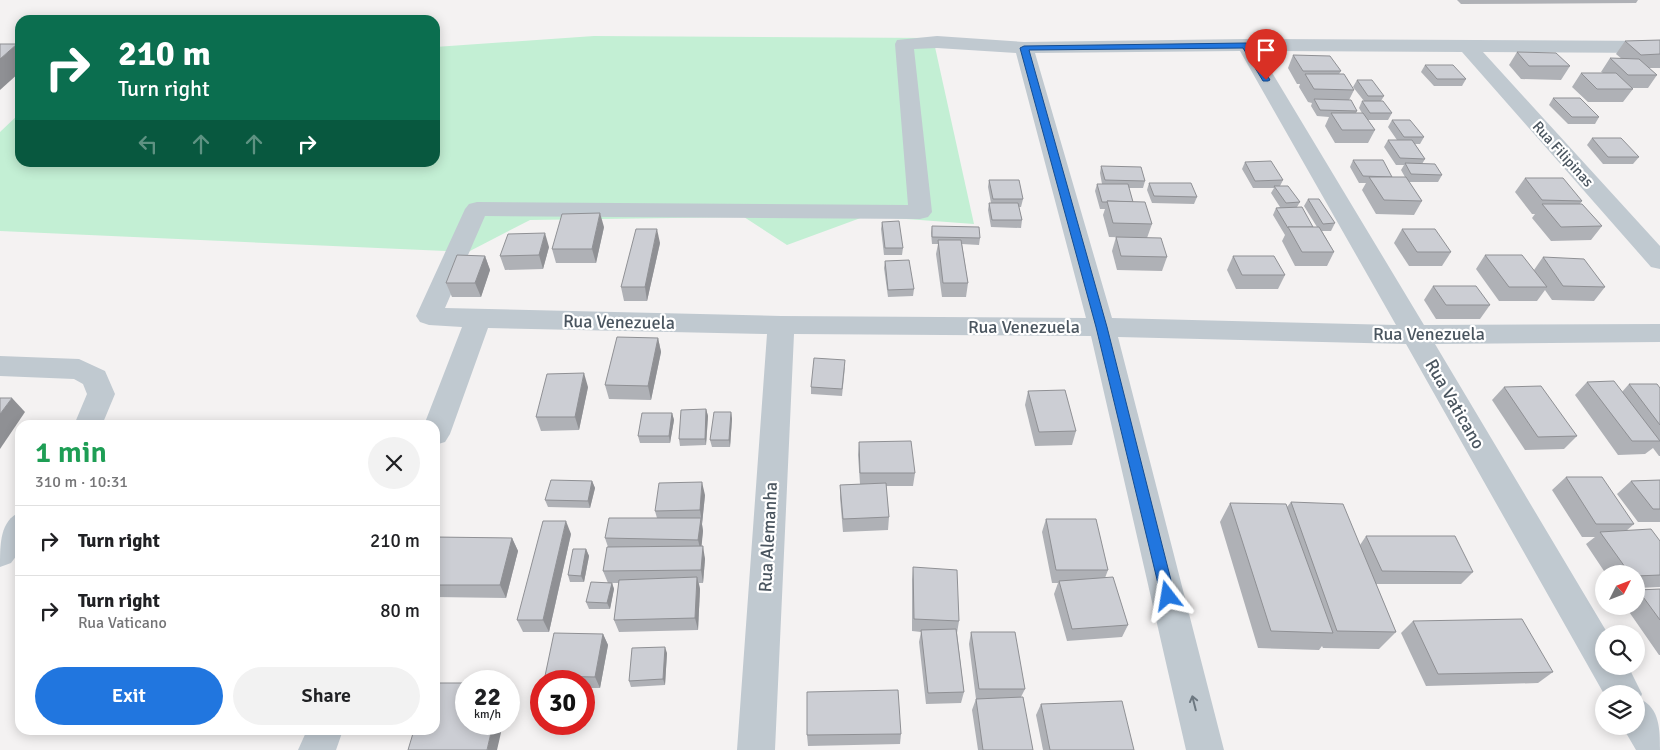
<!DOCTYPE html>
<meta charset="utf-8">
<style>
body{margin:0;font-family:Signika,sans-serif;background:#f2f2f2;color:#202124;height:100vh;display:flex;flex-direction:column;font-size:19px;white-space:nowrap}
*{box-sizing:border-box;margin:0}
p{font-size:16px;color:#757577}
.icon{flex:none;width:28px;height:28px;fill:none;stroke:currentColor;stroke-width:2;stroke-linecap:round;stroke-linejoin:round}
.map{position:relative;flex:1;overflow:hidden}
.drawer{position:absolute;left:15px;top:420px;width:425px;height:315px;display:flex;flex-direction:column;background:#fff;border-radius:15px;box-shadow:0 2px 12px #0003}
.drawer>*{flex:none}
.banner{position:absolute;left:15px;top:15px;width:425px;height:152px;border-radius:15px;box-shadow:0 2px 12px #0003;background:#0b6e4f;color:#fff;overflow:hidden}
.needle{width:32px;rotate:48deg}
.controls{position:absolute;left:1595px;top:565px;display:grid;gap:10px}
.controls a{display:grid;place-items:center;width:50px;height:50px;border-radius:50%;background:#fff;box-shadow:0 2px 12px #0003;font-size:25px}
.speed{position:absolute;left:455px;top:670px;display:flex;gap:10px;font-size:25px;font-weight:700;text-align:center}
.speed>*{display:grid;place-content:center;width:65px;height:65px;border-radius:50%;background:#fff;box-shadow:0 2px 12px #0003;line-height:1}
.speed small{font-size:12px;font-weight:400}
.speed .limit{border:8px solid #d22;background:#fff;color:#111}
.pin{position:absolute;display:grid;place-items:center;width:42px;height:42px;color:#fff;margin:-51px -21px;border-radius:50% 50% 50% 0;rotate:-45deg;box-shadow:0 0 5px #0007}
.pin .icon{rotate:45deg}
.me{position:absolute;width:55px;margin:-28px;rotate:346deg;stroke-linejoin:round;filter:drop-shadow(0 0 4px #0008)}
.turn{display:flex;align-items:center;gap:18px;height:105px;padding:0 20px;font-size:22px}
.turn .icon{width:65px;height:65px;stroke-width:2.5}
.turn b{display:block;font-size:35px;line-height:42px}
.lanes{display:flex;align-items:center;height:48px;padding:0 20px;background:#0003;justify-content:center;gap:25px;direction:ltr}
.lanes .off{opacity:.35}
.round{display:grid;place-items:center;flex:none;width:52px;height:52px;border-radius:26px;background:#f2f2f2}
.overview{display:flex;align-items:center;justify-content:space-between;height:85px;padding:0 20px}
h1{font-size:30px;font-weight:600;line-height:38px;color:#1e9e55}
.primary-button{display:flex;gap:10px;margin-top:auto;padding:10px 20px}
.primary-button a{flex:1;height:58px;border-radius:30px;background:#2176df;color:#fff;font-size:20px;font-weight:600;line-height:58px;text-align:center}
.primary-button a+a{background:#f2f2f2;color:#202124}
ul{padding:0;list-style:none}
li{display:flex;align-items:center;gap:15px;height:70px;padding:0 20px;border-top:1px solid #e0e0e0}
li div{flex:1}
li b{display:block;font-size:19px}
li em{font-style:normal}
.map>svg:first-child{display:block}
.green{fill:#c3efd4}
.lines{fill:none;stroke-linecap:round;stroke-linejoin:round}
.minor{fill:#c0c9d0;fill-rule:evenodd}
.wall{fill:#afb1b6}
.shaded-wall{fill:#8f9094}
.building{fill:#ccced4;stroke:#8f9094}
.oneway{stroke:#6d7881}
.route{fill:#2176df;stroke:#154d91}
.labels{text-anchor:middle;stroke-width:4.5;stroke-linejoin:round;paint-order:stroke}
.far-street-label{font-size:15px;fill:#4a555f;stroke:#fff}
.street-label{font-size:18px;fill:#4a555f;stroke:#fff}
</style>
<div class="map">
<svg width="1660" height="750" viewBox="0 0 1660 750">
<rect width="100%" height="100%" fill="#f4f2f2"/>
<!-- green -->
<polygon class="green" points="594,36 933,38 974,224 866,216 787,245 744,217 530,220 468,252 0,231 0,132 20,113 20,162 435,162 435,47"/>
<g class="lines">
<!-- minor -->
<g class="minor">
<path d="M937,36L1024,42L1246,39L1660,41V53L1483,52L1660,246V269L1651,267L1462,52L1259,51L1424,325L1660,324V342L1435,344L1608,634H1604V666H1628L1642,694L1640,699C1660,708 1660,730 1660,750H1636L1622,726H1636V694H1604L1406,344L1118,337L1224,750H1186L1091,336L794,334L775,750H737L767,334L488,328L450,434L445,442L435,445V425H424L462,327L429,325L420,322L416,316L465,209L469,204L477,202L908,205L895,44L897,40ZM937,48L1016,53L1086,318L781,316L445,308L485,216L920,219L928,217L932,212L914,49ZM1240,51L1396,325L1112,318L1035,53Z"/>
<polygon points="0,356 79,359 105,371 115,394 102,425 74,425 87,394 83,384 74,379 0,376"/>
<path d="M20,512V551L11,563L0,567C0,543 0,521 20,512Z"/>
<polygon points="307,730 343,730 336,750 298,750"/>
</g>
</g>
<!-- wall -->
<g class="wall">
<polygon points="1457,0 1638,0 1636,3 1461,4"/>
<polygon points="1660,40 1660,68 1649,68 1657,75 1648,88 1632,88 1633,89 1623,102 1588,102 1572,87 1581,73 1603,73 1601,72 1610,58 1622,59 1616,54 1625,41"/>
<polygon points="1517,52 1570,66 1561,80 1521,79 1509,65"/>
<polygon points="1293,55 1341,71 1339,74 1354,90 1349,100 1357,111 1356,113 1362,113 1359,108 1362,101 1364,101 1353,87 1357,80 1384,96 1381,101 1392,113 1388,120 1368,120 1375,130 1368,143 1335,143 1325,126 1329,117 1317,116 1311,106 1312,103 1308,102 1299,87 1300,84 1297,84 1288,68"/>
<polygon points="1425,65 1466,79 1462,86 1434,86 1421,72"/>
<polygon points="1553,98 1599,117 1595,124 1568,124 1549,105"/>
<polygon points="1392,120 1424,137 1420,144 1415,144 1425,159 1422,164 1442,175 1438,182 1409,182 1422,201 1414,215 1376,214 1362,190 1366,183 1359,183 1350,167 1353,160 1392,177 1405,177 1401,170 1404,165 1396,165 1384,147 1388,140 1397,140 1388,127"/>
<polygon points="1592,138 1639,157 1633,164 1603,164 1587,145"/>
<polygon points="1245,162 1283,180 1280,186 1300,202 1297,207 1313,227 1317,227 1304,206 1308,199 1335,223 1331,231 1322,231 1334,252 1327,266 1295,266 1282,241 1285,235 1273,215 1276,208 1280,207 1271,193 1274,188 1253,188 1242,169"/>
<polygon points="1101,166 1145,181 1143,188 1129,188 1133,202 1152,224 1147,238 1109,237 1103,215 1105,209 1100,209 1095,191 1097,184 1102,184 1100,173"/>
<polygon points="1525,178 1582,201 1580,204 1602,226 1591,240 1551,241 1532,218 1535,214 1532,214 1515,192"/>
<polygon points="989,180 1023,199 1021,207 1019,207 1022,220 1021,228 991,227 988,210 989,203 991,203 988,187"/>
<polygon points="1149,183 1197,197 1194,204 1152,203 1147,190"/>
<polygon points="882,222 903,248 902,255 884,255 881,229"/>
<polygon points="932,226 980,238 979,245 962,244 968,283 966,297 942,297 936,254 938,244 932,244 931,233"/>
<polygon points="604,227 596,263 556,263 552,249"/>
<polygon points="1402,229 1451,252 1442,266 1409,266 1394,243"/>
<polygon points="1116,237 1167,257 1162,271 1117,270 1112,251"/>
<polygon points="660,243 647,301 624,301 621,287"/>
<polygon points="549,247 543,269 505,270 500,256"/>
<polygon points="1485,255 1534,270 1543,257 1605,287 1594,301 1552,300 1545,290 1537,301 1499,301 1476,269"/>
<polygon points="485,256 490,270 481,297 452,297 446,283"/>
<polygon points="1233,256 1285,275 1278,289 1236,289 1227,270"/>
<polygon points="885,261 914,289 913,296 888,297 884,268"/>
<polygon points="1433,286 1490,305 1480,319 1436,319 1424,300"/>
<polygon points="658,338 661,352 651,400 609,399 605,385"/>
<polygon points="845,367 842,396 811,394 811,387"/>
<polygon points="1587,382 1622,392 1629,384 1660,388 1660,456 1659,456 1653,448 1645,454 1618,455 1575,395"/>
<polygon points="588,387 579,430 541,431 536,417"/>
<polygon points="1504,387 1577,436 1564,449 1525,450 1492,400"/>
<polygon points="1028,391 1076,431 1072,445 1035,446 1025,405"/>
<polygon points="706,409 708,416 706,445 680,446 679,439"/>
<polygon points="731,412 732,419 730,447 712,447 710,440"/>
<polygon points="672,413 674,420 670,443 640,443 638,436"/>
<polygon points="859,442 915,473 913,486 886,486 889,517 888,530 843,532 840,498 840,485 860,484 858,455"/>
<polygon points="1566,477 1634,524 1626,531 1660,541 1660,587 1636,588 1636,574 1606,574 1586,544 1595,537 1582,537 1552,490"/>
<polygon points="1660,480 1660,522 1638,522 1617,494 1631,481"/>
<polygon points="592,481 595,488 590,508 548,507 545,500"/>
<polygon points="705,495 702,524 703,531 701,546 705,559 703,583 699,583 700,589 698,630 619,632 614,620 619,583 612,583 614,589 610,609 589,609 586,602 608,583 603,571 608,547 605,538 657,518 655,511"/>
<polygon points="1291,502 1360,545 1366,536 1473,572 1461,584 1376,584 1396,632 1379,649 1323,648 1322,646 1319,650 1258,648 1220,522 1230,503 1287,507"/>
<polygon points="1046,519 1108,570 1105,578 1128,625 1122,637 1067,641 1054,594 1058,583 1052,583 1042,532"/>
<polygon points="571,534 549,632 523,632 517,620"/>
<polygon points="435,537 512,538 518,551 506,598 435,597"/>
<polygon points="586,549 589,556 584,582 570,582 568,575"/>
<polygon points="913,567 959,621 957,633 964,692 961,703 926,704 919,642 921,632 912,631 912,580"/>
<polygon points="1660,589 1660,655 1659,655 1625,606 1636,606 1636,591 1638,590"/>
<polygon points="1413,621 1553,672 1538,683 1426,686 1401,633"/>
<polygon points="971,632 1025,689 1021,697 1033,750 978,750 972,710 976,699 969,644"/>
<polygon points="603,634 608,645 600,688 584,688 584,681 547,681 545,676"/>
<polygon points="667,653 665,685 631,687 629,681"/>
<polygon points="1041,704 1134,750 1043,750 1036,715"/>
<polygon points="901,734 900,744 808,746 807,735"/>
</g>
<!-- shaded-wall -->
<g class="shaded-wall">
<polygon points="17,44 20,49 20,72 0,90 0,59"/>
<polygon points="600,213 604,227 596,263 592,249"/>
<polygon points="657,229 660,243 647,301 645,287"/>
<polygon points="545,233 549,247 543,269 539,255"/>
<polygon points="485,256 490,270 481,297 475,283"/>
<polygon points="658,338 661,352 651,400 648,386"/>
<polygon points="584,373 588,387 579,430 575,417"/>
<polygon points="12,398 25,412 0,449 0,414"/>
<polygon points="706,409 708,416 706,445 705,439"/>
<polygon points="731,412 732,419 730,447 729,440"/>
<polygon points="672,413 674,420 670,443 669,436"/>
<polygon points="592,481 595,488 590,508 588,501"/>
<polygon points="702,482 705,495 702,524 700,510"/>
<polygon points="701,518 703,531 701,552 698,540"/>
<polygon points="566,521 571,534 549,632 543,620"/>
<polygon points="512,538 518,551 506,598 500,585"/>
<polygon points="703,546 705,559 703,583 701,570"/>
<polygon points="586,549 589,556 584,582 581,576"/>
<polygon points="697,577 700,589 698,630 695,618"/>
<polygon points="612,583 614,589 610,609 607,603"/>
<polygon points="603,634 608,645 600,688 595,677"/>
<polygon points="665,647 667,653 665,685 663,679"/>
<polygon points="493,724 503,724 497,750 487,750"/>
</g>
<!-- building -->
<g class="building">
<polygon points="1660,40 1660,54 1641,55 1625,41"/>
<polygon points="0,44 17,44 0,59"/>
<polygon points="1517,52 1556,53 1570,66 1529,66"/>
<polygon points="1293,55 1330,56 1341,71 1303,71"/>
<polygon points="1610,58 1639,59 1657,75 1628,75"/>
<polygon points="1425,65 1453,65 1466,79 1437,79"/>
<polygon points="1581,73 1616,73 1633,89 1597,89"/>
<polygon points="1305,74 1344,74 1354,90 1314,89"/>
<polygon points="1357,80 1372,80 1384,96 1368,96"/>
<polygon points="1553,98 1580,98 1599,117 1572,117"/>
<polygon points="1314,99 1351,100 1357,111 1320,110"/>
<polygon points="1362,101 1383,101 1392,113 1370,113"/>
<polygon points="1331,113 1363,113 1375,130 1342,130"/>
<polygon points="1392,120 1410,120 1424,137 1404,137"/>
<polygon points="1592,138 1621,138 1639,157 1608,157"/>
<polygon points="1388,140 1412,140 1425,159 1400,158"/>
<polygon points="1353,160 1383,160 1392,177 1363,176"/>
<polygon points="1271,161 1283,180 1255,181 1245,162"/>
<polygon points="1405,163 1435,164 1442,175 1411,174"/>
<polygon points="1101,166 1141,167 1145,181 1105,180"/>
<polygon points="1369,177 1406,177 1422,201 1384,200"/>
<polygon points="1525,178 1563,178 1582,201 1542,200"/>
<polygon points="989,180 1019,180 1023,199 993,199"/>
<polygon points="1149,183 1191,183 1197,197 1154,196"/>
<polygon points="1097,184 1128,184 1133,202 1107,201 1108,202 1102,202"/>
<polygon points="1274,186 1288,186 1300,202 1286,203"/>
<polygon points="1308,199 1319,199 1335,223 1323,224"/>
<polygon points="1107,201 1145,202 1152,224 1113,223"/>
<polygon points="989,203 1018,203 1022,220 992,220"/>
<polygon points="1542,204 1582,204 1602,226 1561,227"/>
<polygon points="1302,207 1313,227 1288,227 1288,228 1276,208"/>
<polygon points="600,213 592,249 552,249 562,214"/>
<polygon points="899,221 903,248 885,248 882,222"/>
<polygon points="932,226 979,227 980,238 932,237"/>
<polygon points="1288,227 1319,227 1334,252 1302,252"/>
<polygon points="636,229 657,229 645,287 621,287"/>
<polygon points="1402,229 1435,229 1451,252 1417,252"/>
<polygon points="545,233 539,255 500,256 508,234"/>
<polygon points="1116,237 1161,238 1167,257 1121,256"/>
<polygon points="938,240 961,240 968,283 943,283"/>
<polygon points="457,255 485,256 475,283 446,283"/>
<polygon points="1485,255 1522,255 1547,287 1509,287"/>
<polygon points="1233,256 1274,256 1285,275 1242,275"/>
<polygon points="1543,257 1584,259 1605,287 1563,286"/>
<polygon points="909,260 914,289 888,290 885,261"/>
<polygon points="1433,286 1476,286 1490,305 1446,305"/>
<polygon points="617,337 658,338 648,386 605,385"/>
<polygon points="814,358 845,360 842,389 811,387"/>
<polygon points="584,373 575,417 536,417 547,374"/>
<polygon points="1614,381 1660,441 1632,441 1587,382"/>
<polygon points="1629,384 1657,384 1660,388 1660,425"/>
<polygon points="1541,386 1577,436 1538,437 1504,387"/>
<polygon points="1065,390 1076,431 1039,432 1028,391"/>
<polygon points="0,398 12,398 0,414"/>
<polygon points="706,409 705,439 679,439 681,410"/>
<polygon points="714,412 731,412 729,440 710,440"/>
<polygon points="642,413 672,413 669,436 638,436"/>
<polygon points="911,441 915,473 860,473 859,442"/>
<polygon points="1566,477 1602,477 1634,524 1596,524"/>
<polygon points="551,480 592,481 588,501 545,500"/>
<polygon points="1660,480 1660,509 1653,509 1631,481"/>
<polygon points="702,482 700,510 655,511 659,483"/>
<polygon points="886,483 889,517 843,519 840,485"/>
<polygon points="1291,502 1343,504 1396,632 1337,631"/>
<polygon points="1230,503 1286,504 1333,633 1271,631"/>
<polygon points="609,518 701,518 698,540 605,538"/>
<polygon points="1046,519 1096,519 1108,570 1056,570"/>
<polygon points="543,521 566,521 543,620 517,620"/>
<polygon points="1651,529 1660,541 1660,575 1636,576 1636,574 1630,574 1600,532"/>
<polygon points="1366,536 1455,536 1473,572 1382,571"/>
<polygon points="435,537 512,538 500,585 435,585"/>
<polygon points="703,546 701,570 603,571 607,547"/>
<polygon points="573,549 586,549 581,576 568,575"/>
<polygon points="913,567 957,570 959,621 914,619"/>
<polygon points="697,577 695,618 614,620 619,580"/>
<polygon points="1113,577 1128,625 1072,629 1059,581"/>
<polygon points="591,582 612,583 607,603 586,602"/>
<polygon points="1660,589 1660,620 1638,590"/>
<polygon points="1522,619 1553,672 1438,674 1413,621"/>
<polygon points="956,629 964,692 928,693 921,630"/>
<polygon points="971,632 1015,632 1025,689 979,689"/>
<polygon points="554,633 603,634 595,677 545,676"/>
<polygon points="665,647 663,679 629,681 632,648"/>
<polygon points="435,683 466,683 466,724 493,724 487,750 408,750 414,730 435,730"/>
<polygon points="898,690 901,734 807,735 807,692"/>
<polygon points="1023,697 1033,750 983,750 976,699"/>
<polygon points="1122,701 1134,750 1050,750 1041,704"/>
</g>
<!-- one-way arrows -->
<defs><path id="oneway-shaft" d="M-6 0H5M1.5-3L5.5 0L1.5 3" fill="none" stroke-width="1.6" stroke-linecap="round" stroke-linejoin="round" transform="scale(1.25)"/></defs>
<use class="oneway" href="#oneway-shaft" transform="translate(1194 703) rotate(-104)"/>
<!-- route -->
<polygon class="route" points="1246,43 1250,45 1270,80 1268,81 1263,81 1243,48 1029,50 1107,327 1175,596 1173,601 1168,602 1163,601 1161,596 1096,327 1020,48 1024,46"/>
<g class="labels">
<!-- far-street labels -->
<g class="far-street-label">
<text transform="translate(1563 154) rotate(48)" y="5">Rua Filipinas</text>
</g>
<!-- street labels -->
<g class="street-label">
<text transform="translate(619 322) rotate(1)" y="6">Rua Venezuela</text>
<text x="1024" y="333">Rua Venezuela</text>
<text x="1429" y="340">Rua Venezuela</text>
<text transform="translate(1455 404) rotate(60)" y="6">Rua Vaticano</text>
<text transform="translate(768 537) rotate(-87)" y="6">Rua Alemanha</text>
</g>
</g>
</svg>
<div class="controls">
<a><svg class="needle" viewBox="-14 -14 28 28"><path d="M0-13l5 13h-10z" fill="#e53935"/><path d="M0 13l5-13h-10z" fill="#757577"/></svg></a>
<a><svg class="icon" aria-label="search" viewBox="0 0 24 24"><circle cx="10" cy="10" r="6"/><path d="M15 15l6 6"/></svg></a>
<a><svg class="icon" aria-label="layers" viewBox="0 0 24 24"><path d="M12 4l9 5-9 5-9-5zM3 14l9 5 9-5"/></svg></a>
</div>
<div class="speed"><div>22<small>km/h</small></div><div class="limit">30</div></div>
<div class="pin" style="left:1266px;top:80px;background:#d93025"><svg class="icon" aria-label="arrive" viewBox="0 0 24 24"><path d="M6 21V4h12l-3 4 3 4H6"/></svg></div>
<svg class="me" style="left:1168px;top:596px" viewBox="-20 -20 40 40"><path d="M0-17L14 15 0 8-14 15z" fill="#2176df" stroke="#fff" stroke-width="4"/></svg>
<div class="banner">
<div class="turn"><svg class="icon" aria-label="right" viewBox="0 0 24 24"><path d="M7 20v-9h11M14 6l5 5-5 5"/></svg><div><b>210 m</b>Turn right</div></div>
<div class="lanes"><svg class="icon off" aria-label="left" viewBox="0 0 24 24"><path d="M17 20v-9H6M10 6l-5 5 5 5"/></svg><svg class="icon off" aria-label="ahead" viewBox="0 0 24 24"><path d="M12 20V5M6 11l6-6 6 6"/></svg><svg class="icon off" aria-label="ahead" viewBox="0 0 24 24"><path d="M12 20V5M6 11l6-6 6 6"/></svg><svg class="icon" aria-label="right" viewBox="0 0 24 24"><path d="M7 20v-9h11M14 6l5 5-5 5"/></svg></div>
</div>
<section class="drawer">
<div class="overview"><div><h1>1 min</h1><p>310 m · 10:31</p></div><a class="round"><svg class="icon" aria-label="close" viewBox="0 0 24 24"><path d="M6 6l12 12M18 6L6 18"/></svg></a></div>
<ul>
<li><svg class="icon" aria-label="right" viewBox="0 0 24 24"><path d="M7 20v-9h11M14 6l5 5-5 5"/></svg><div><b>Turn right</b></div><em>210 m</em></li>
<li><svg class="icon" aria-label="right" viewBox="0 0 24 24"><path d="M7 20v-9h11M14 6l5 5-5 5"/></svg><div><b>Turn right</b><p>Rua Vaticano</p></div><em>80 m</em></li>
</ul>
<div class="primary-button"><a>Exit</a><a>Share</a></div>
</section>
</div>
